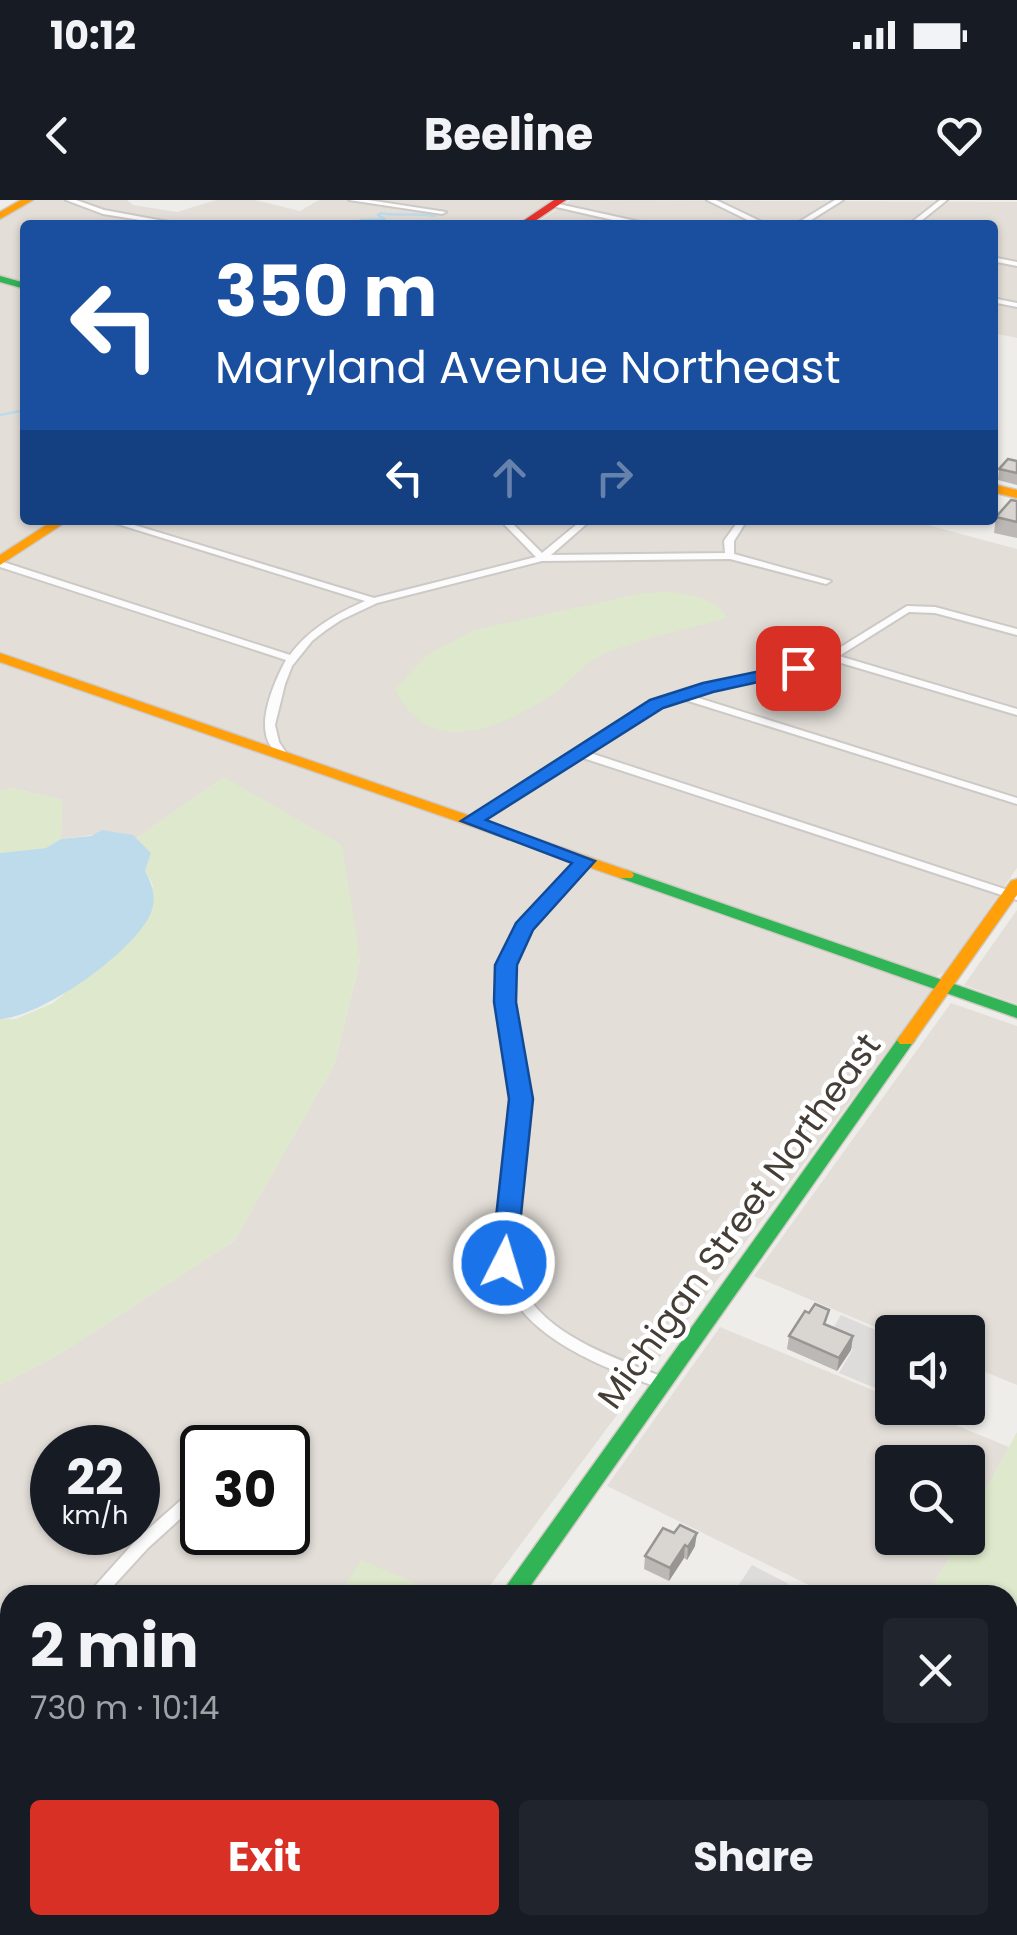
<!DOCTYPE html>
<meta charset="utf-8">
<style>
body{margin:0;font-family:Poppins,sans-serif;background:#20242c;color:#f1f3f6;height:100vh;display:flex;flex-direction:column;font-size:38px;white-space:nowrap}
*{box-sizing:border-box;margin:0}
p{font-size:32px;color:#9ea1a6}
.icon{flex:none;width:55px;height:55px;fill:none;stroke:currentColor;stroke-width:2;stroke-linecap:round;stroke-linejoin:round}
.map{position:relative;flex:1;overflow:hidden}
.details{position:absolute;left:0px;top:1385px;width:1018px;height:350px;display:flex;flex-direction:column;background:#171b24;border-radius:30px 30px 0 0;box-shadow:0 2px 8px #0004}
.details>*{flex:none}
.top-card{position:absolute;left:20px;top:20px;width:978px;height:305px;border-radius:10px;box-shadow:0 2px 8px #0004;background:#1a4fa0;color:#fff;overflow:hidden}
.controls{position:absolute;left:875px;top:1115px;display:grid;gap:20px}
.controls a{display:grid;place-items:center;width:110px;height:110px;border-radius:10px;background:#171b24;box-shadow:0 2px 8px #0004;font-size:50px}
.speed{position:absolute;left:30px;top:1225px;display:flex;gap:20px;font-size:50px;font-weight:700;text-align:center}
.speed>*{display:grid;place-content:center;width:130px;height:130px;border-radius:50%;background:#171b24;box-shadow:0 2px 8px #0004;line-height:1}
.speed small{font-size:25px;font-weight:400}
.speed .limit{border:5px solid #111;border-radius:15px;background:#fff;color:#111}
.pin{position:absolute;display:grid;place-items:center;width:85px;height:85px;color:#fff;margin:-42px;border-radius:20px;box-shadow:0 5px 15px #0006}
.me{position:absolute;width:110px;margin:-55px;rotate:5deg;stroke-linejoin:round;filter:drop-shadow(0 0 8px #0008)}
.turn{display:flex;align-items:center;gap:35px;height:210px;padding:0 30px;font-size:45px}
.turn .icon{width:130px;height:130px;stroke-width:2.5}
.turn b{display:block;font-size:70px;line-height:85px}
.lanes{display:flex;align-items:center;height:95px;padding:0 30px;background:#0003;justify-content:center;gap:50px;direction:ltr}
.lanes .off{opacity:.35}
.round{display:grid;place-items:center;flex:none;width:105px;height:105px;border-radius:10px;background:#20242c}
.head{display:flex;align-items:center;justify-content:space-between;height:170px;padding:0 30px}
h1{font-size:60px;font-weight:700;line-height:75px}
.button{display:flex;gap:20px;margin-top:auto;padding:20px 30px}
.button a{flex:1;height:115px;border-radius:10px;background:#d93025;color:#fff;font-size:40px;font-weight:700;line-height:115px;text-align:center}
.button a+a{background:#20242c;color:#f1f3f6}
.status{display:flex;justify-content:space-between;align-items:center;height:70px;padding:0 50px;background:#171b24;direction:ltr}
.status svg{height:28px;fill:currentColor}
header{display:flex;justify-content:space-between;align-items:center;height:130px;padding:0 30px;background:#171b24;font-size:45px;font-weight:700}
.map>svg:first-child{display:block}
.residential{fill:#e3ded8;fill-rule:evenodd}
.green{fill:#dee8cc}
.parking{fill:#dedcda}
.water{fill:#bddbea}
.lines{fill:none;stroke-linecap:round;stroke-linejoin:round}
.stream{stroke:#bddbea;stroke-width:2.5}
.street-casing{stroke:#ccc9c6;stroke-width:4}
.fast-casing{stroke:#cec9c1;stroke-width:3}
.slow-casing{stroke:#cec9c1;stroke-width:3}
.jam-casing{stroke:#cec9c1;stroke-width:3}
.street{fill:#fdfcfc;fill-rule:evenodd}
.fast{fill:#30b455;fill-rule:evenodd}
.slow{fill:#ff9f0a;fill-rule:evenodd}
.jam{fill:#e5322d;fill-rule:evenodd}
.rail{stroke:#d9d9d8;stroke-width:5;stroke-dasharray:16 16;stroke-linecap:butt}
.wall{fill:#bbb8b5}
.shaded-wall{fill:#989693}
.building{fill:#d9d6d2;stroke:#989693;stroke-width:2.5}
.route{fill:#1a73e8;stroke:#114b97;stroke-width:2.5}
.labels{text-anchor:middle;stroke-width:9;stroke-linejoin:round;paint-order:stroke}
.street-label{font-size:35px;fill:#443e37;stroke:#fff}
</style>
<div class="status"><b>10:12</b><svg viewBox="0 0 49 12"><path d="M0 12V9h3v3zM5 12V6h3v6zM10 12V3h3v9zM15 12V0h3v12zM26 1h20v11H26zM47 4h2v5h-2z"/></svg></div>
<header><svg class="icon" aria-label="back" viewBox="0 0 24 24"><path d="M15 5l-7 7 7 7"/></svg>Beeline<svg class="icon" aria-label="heart" viewBox="0 0 24 24"><path d="M12 20l-8-8c-3-5 5-10 8-4 3-6 11-1 8 4z"/></svg></header>
<div class="map">
<svg width="1017" height="1735" viewBox="0 0 1017 1735">
<rect width="100%" height="100%" fill="#efedea"/>
<!-- residential -->
<g class="residential">
<polygon points="34,0 127,0 133,5 177,12 216,0 255,0 300,11 319,0 552,0 513,25 25,25 25,82 0,75 0,20"/>
<polygon points="571,0 1017,2 1017,138 993,133 992,25 776,25 749,16 739,25 563,25 541,20"/>
<polygon points="0,83 25,89 25,320 53,320 0,354"/>
<polygon points="72,320 909,320 1017,349 1017,668 947,770 936,777 921,774 0,451 0,367"/>
<path d="M0,462L933,790L483,1395H10V1725H238L231,1735H0V1185L55,1157L234,1041L335,863L360,759L224,577L135,639L116,632L61,639L62,600L12,588L0,591ZM52,1248H138V1332H52ZM202,1248H288V1332H202Z"/>
<polygon points="1017,710 1017,804 964,785"/>
<polygon points="951,803 1017,826 1017,1185 968,1165 968,1132 892,1134 754,1076"/>
<polygon points="720,1127 892,1198 892,1208 914,1208 1009,1247 968,1323 968,1262 892,1262 892,1338 960,1338 928,1395 829,1395 607,1286"/>
</g>
<!-- green -->
<g class="green">
<path d="M672,392C695,396 715,398 728,418C689,429 646,437 608,452C584,461 573,480 553,494C503,528 429,561 395,489L427,455L474,430L643,393Z"/>
<polygon points="224,577 342,645 360,759 335,863 234,1041 55,1157 0,1185 0,819 16,819 53,803 137,733 153,685 145,671 151,653 135,639"/>
<polygon points="12,588 62,600 61,639 46,648 0,653 0,591"/>
<polygon points="1017,1232 1017,1649 1008,1661 1008,1395 928,1395 960,1338 968,1338 968,1323"/>
<polygon points="361,1360 437,1392 435,1395 339,1395"/>
<polygon points="706,1725 956,1725 948,1735 707,1735"/>
</g>
<!-- parking -->
<g class="parking">
<polygon points="841,1115 892,1137 892,1195 839,1173 853,1149 827,1138"/>
<polygon points="752,1365 789,1384 782,1395 732,1395"/>
<polygon points="355,1725 451,1725 453,1735 356,1735"/>
</g>
<!-- water -->
<path class="water" d="M102,630L133,635L151,653L145,671C153,686 157,699 150,715C132,753 42,817 0,819V653L46,648L61,639L91,636Z"/>
<g class="lines">
<!-- stream -->
<g class="stream">
<path d="M356,25L361,20L385,19L378,15L381,13C400,17 414,12 435,16"/>
<polyline points="0,215 25,210"/>
</g>
<defs>
<g id="street">
<polygon points="66,0 76,0 104,10 169,22 165,24 103,14"/>
<polygon points="349,0 368,0 446,12 442,14"/>
<polygon points="707,0 716,0 768,25 758,25"/>
<polygon points="835,0 843,0 803,25 794,25"/>
<polygon points="940,0 947,0 916,25 908,25"/>
<polygon points="554,3 645,23 649,25 635,25 552,6 552,4"/>
<polygon points="992,57 1017,62 1017,66 992,61"/>
<polygon points="992,98 1017,103 1017,107 992,102"/>
<path d="M105,320H118L374,398L536,357L500,320H509L542,353L582,320H591L551,355L725,353L724,341L739,320H747L734,341V354L831,381L826,384L730,359L542,361L377,403L341,420L326,430L312,441L292,466L285,484L275,525L279,542L287,554L282,557L278,556C273,549 267,543 266,534C261,513 276,478 286,460L0,367V361L290,455C309,429 336,414 365,401Z"/>
<polygon points="365,320 419,320 415,323 369,323"/>
<polygon points="907,406 935,407 1017,429 1017,435 935,413 909,412 839,456 1017,509 1017,515 831,460 789,475 711,490 692,496 1017,598 1017,604 682,499 661,506 587,552 1017,693 1017,700 580,557 475,623 471,624 466,621 653,502 709,484 783,470 828,455"/>
<path d="M585,658L591,661C563,693 523,720 513,763C502,809 526,854 527,899C529,960 491,1039 526,1094C554,1140 622,1160 668,1179L670,1183L668,1187L663,1189C615,1172 541,1145 514,1099C477,1036 517,964 515,897C513,851 489,806 502,760C514,719 552,689 581,659Z"/>
<polygon points="202,1284 202,1299 148,1348 105,1395 87,1395 138,1338 197,1286"/>
<path d="M10,1515C10,1526 13,1538 0,1543C0,1531 0,1519 10,1515Z"/>
</g>
<g id="fast">
<polygon points="0,76 25,83 25,89 0,82"/>
<polygon points="626,670 1017,806 1017,818 620,678 618,675 620,672"/>
<polygon points="906,834 912,836 915,840 912,844 524,1395 500,1395 900,836"/>
</g>
<g id="slow">
<polygon points="21,0 33,0 0,19 0,12"/>
<polygon points="992,284 1017,290 1017,298 992,292"/>
<polygon points="54,320 69,320 0,365 0,355"/>
<polygon points="0,453 632,672 634,675 632,678 620,678 0,462"/>
<polygon points="1017,679 1017,695 912,844 900,844 897,840 900,836 1011,681"/>
</g>
<g id="jam">
<polygon points="554,0 566,0 529,25 517,25"/>
<polygon points="259,1725 287,1725 282,1735 254,1735"/>
</g>
</defs>
<!-- street casing -->
<use href="#street" class="street-casing"/>
<!-- fast casing -->
<use href="#fast" class="fast-casing"/>
<!-- slow casing -->
<use href="#slow" class="slow-casing"/>
<!-- jam casing -->
<use href="#jam" class="jam-casing"/>
<!-- street -->
<use href="#street" class="street"/>
<!-- fast -->
<use href="#fast" class="fast"/>
<!-- slow -->
<use href="#slow" class="slow"/>
<!-- jam -->
<use href="#jam" class="jam"/>
<!-- rail -->
<g class="rail">
<polyline points="1008,1681 1017,1669"/>
<polyline points="964,1735 972,1725"/>
</g>
</g>
<!-- wall -->
<g class="wall">
<polygon points="1017,261 1017,285 998,280 999,269"/>
<polygon points="1017,301 1017,338 994,333 996,317"/>
<polygon points="827,1125 853,1136 851,1150 837,1171 787,1149 789,1136"/>
<polygon points="663,1328 695,1346 687,1360 684,1358 669,1381 644,1369 645,1356"/>
</g>
<!-- shaded-wall -->
<g class="shaded-wall">
<polygon points="853,1136 851,1150 837,1171 839,1158"/>
<polygon points="697,1333 695,1346 687,1360 688,1347"/>
<polygon points="685,1345 684,1358 669,1381 670,1368"/>
</g>
<!-- building -->
<g class="building">
<polygon points="1008,259 1017,261 1017,273 999,269"/>
<polygon points="1011,300 1017,301 1017,322 996,317"/>
<polygon points="815,1104 829,1110 824,1124 853,1136 839,1158 789,1136 805,1111 809,1113"/>
<polygon points="680,1325 697,1333 688,1347 685,1345 670,1368 645,1356 663,1328 674,1333"/>
<polygon points="512,1725 628,1725 630,1735 513,1735"/>
</g>
<!-- route -->
<polygon class="route" points="798,463 804,465 804,472 713,492 663,508 486,620 595,661 533,730 517,765 516,802 533,899 516,1063 512,1070 495,1070 491,1063 509,899 494,802 495,765 516,723 572,663 461,621 650,500 703,483"/>
<g class="labels">
<!-- street labels -->
<g class="street-label">
<text transform="translate(739 1021) rotate(-54)" y="12">Michigan Street Northeast</text>
</g>
</g>
</svg>
<div class="controls">
<a><svg class="icon" aria-label="sound" viewBox="0 0 24 24"><path d="M4 9h4l5-4v14l-5-4H4zM17 9q2 3 0 6"/></svg></a>
<a><svg class="icon" aria-label="search" viewBox="0 0 24 24"><circle cx="10" cy="10" r="6"/><path d="M15 15l6 6"/></svg></a>
</div>
<div class="speed"><div>22<small>km/h</small></div><div class="limit">30</div></div>
<div class="pin" style="left:798px;top:468px;background:#d93025"><svg class="icon" aria-label="arrive" viewBox="0 0 24 24"><path d="M6 21V4h12l-3 4 3 4H6"/></svg></div>
<svg class="me" style="left:504px;top:1063px" viewBox="-20 -20 40 40"><circle r="17" fill="#1a73e8" stroke="#fff" stroke-width="3"/><path d="M0-11L8 9 0 5-8 9z" fill="#fff"/></svg>
<div class="top-card">
<div class="turn"><svg class="icon" aria-label="left" viewBox="0 0 24 24"><path d="M17 20v-9H6M10 6l-5 5 5 5"/></svg><div><b>350 m</b>Maryland Avenue Northeast</div></div>
<div class="lanes"><svg class="icon" aria-label="left" viewBox="0 0 24 24"><path d="M17 20v-9H6M10 6l-5 5 5 5"/></svg><svg class="icon off" aria-label="ahead" viewBox="0 0 24 24"><path d="M12 20V5M6 11l6-6 6 6"/></svg><svg class="icon off" aria-label="right" viewBox="0 0 24 24"><path d="M7 20v-9h11M14 6l5 5-5 5"/></svg></div>
</div>
<section class="details">
<div class="head"><div><h1>2 min</h1><p>730 m · 10:14</p></div><a class="round"><svg class="icon" aria-label="close" viewBox="0 0 24 24"><path d="M6 6l12 12M18 6L6 18"/></svg></a></div>
<div class="button"><a>Exit</a><a>Share</a></div>
</section>
</div>
